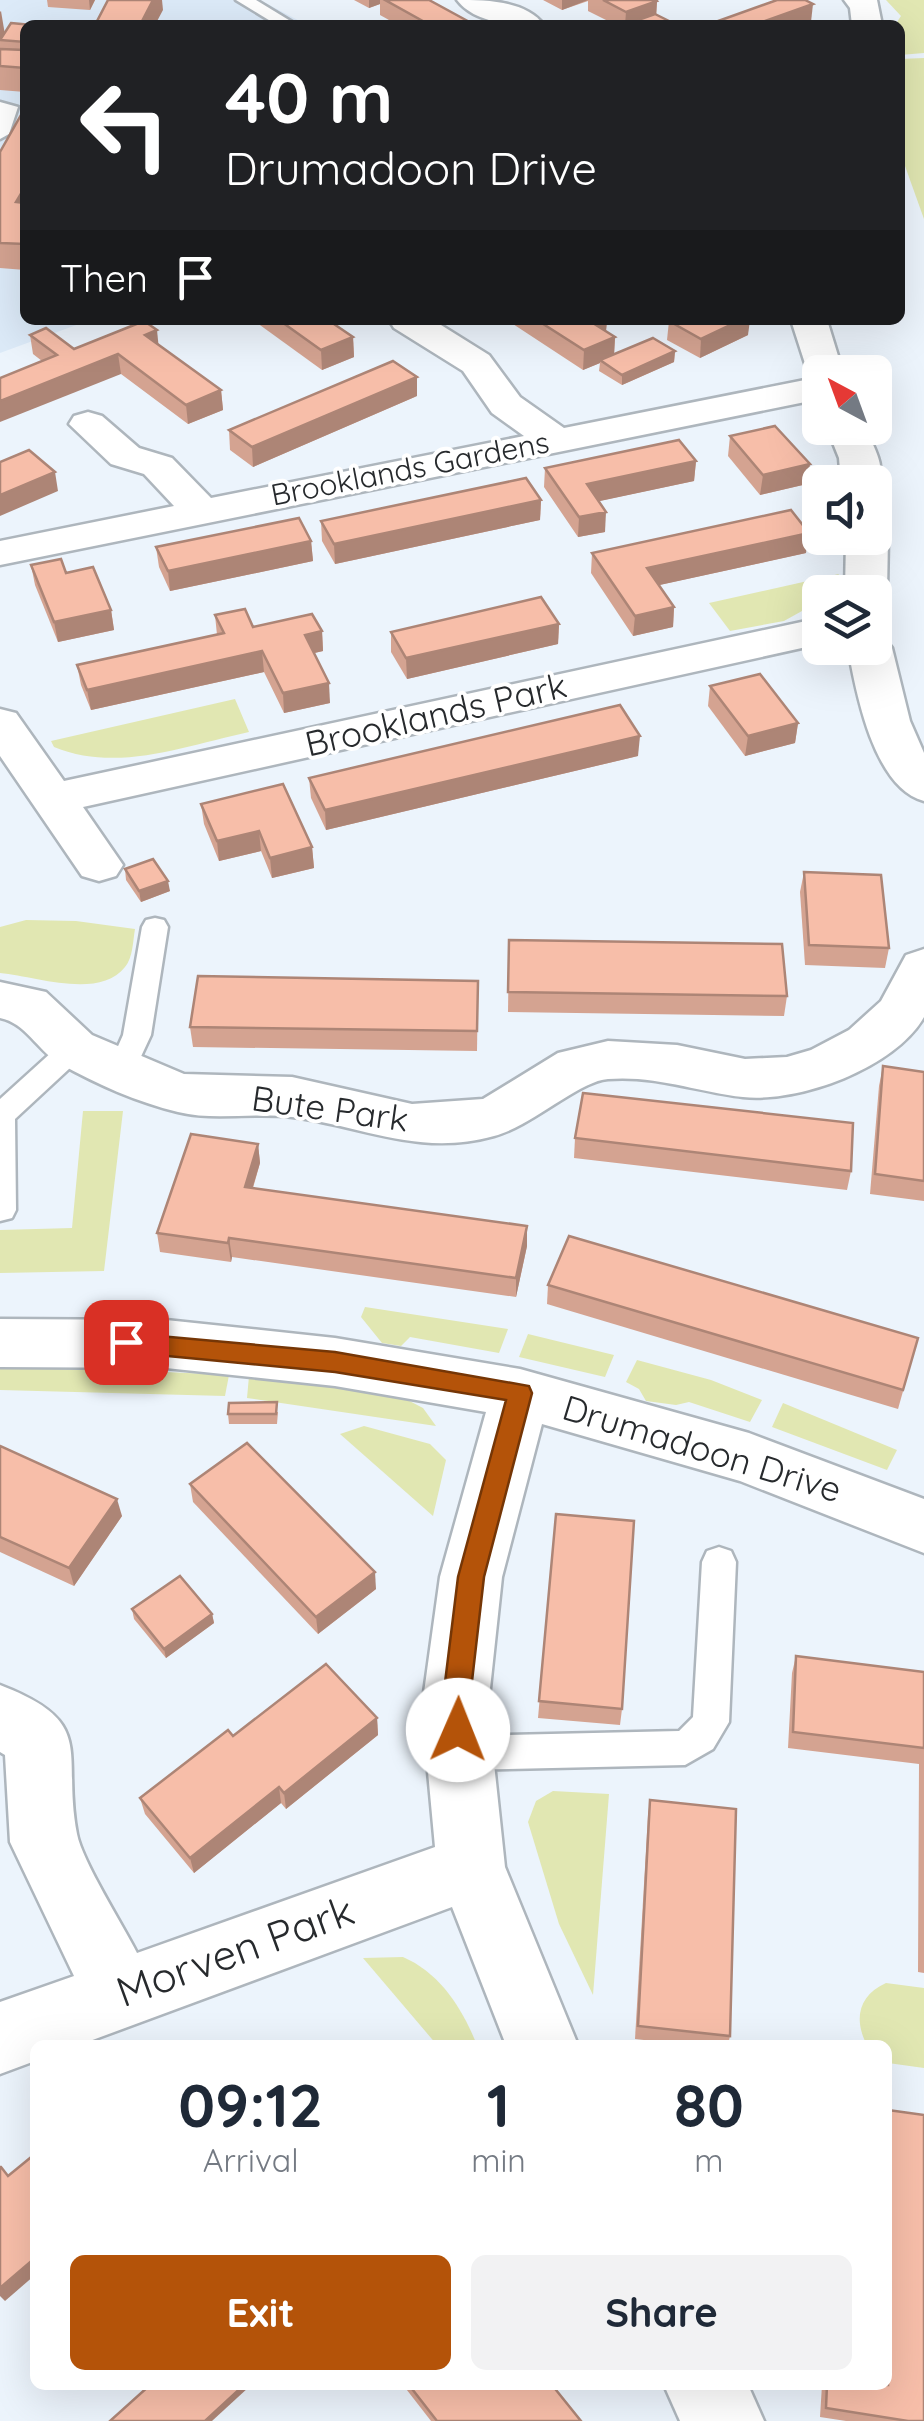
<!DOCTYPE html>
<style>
body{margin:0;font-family:Quicksand,sans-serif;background:#f2f2f3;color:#1f2937;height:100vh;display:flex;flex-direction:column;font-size:38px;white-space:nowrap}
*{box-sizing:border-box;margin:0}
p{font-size:32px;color:#747a83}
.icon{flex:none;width:55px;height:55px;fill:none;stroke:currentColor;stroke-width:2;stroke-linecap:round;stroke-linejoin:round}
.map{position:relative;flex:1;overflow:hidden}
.panel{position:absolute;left:30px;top:2040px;width:862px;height:350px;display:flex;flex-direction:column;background:#fff;border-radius:15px;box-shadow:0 10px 40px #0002}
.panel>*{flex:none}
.hud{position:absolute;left:20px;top:20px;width:885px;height:305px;border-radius:15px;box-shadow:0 10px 40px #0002;background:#202124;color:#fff;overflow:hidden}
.needle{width:65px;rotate:319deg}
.fabs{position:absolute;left:802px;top:355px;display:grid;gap:20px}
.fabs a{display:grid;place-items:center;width:90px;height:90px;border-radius:15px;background:#fff;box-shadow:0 10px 40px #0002;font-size:50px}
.pin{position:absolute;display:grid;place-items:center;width:85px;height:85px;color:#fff;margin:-42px;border-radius:20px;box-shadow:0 5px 15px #0006}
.me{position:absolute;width:110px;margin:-55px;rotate:1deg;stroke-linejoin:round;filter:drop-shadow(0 0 8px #0008)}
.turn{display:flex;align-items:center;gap:35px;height:210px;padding:0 40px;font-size:45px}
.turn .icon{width:130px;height:130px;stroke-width:2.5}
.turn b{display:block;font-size:70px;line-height:85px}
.then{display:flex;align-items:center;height:95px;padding:0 40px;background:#0003;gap:20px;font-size:38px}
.eta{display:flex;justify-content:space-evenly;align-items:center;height:170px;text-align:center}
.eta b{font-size:60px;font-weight:700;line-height:70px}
.action{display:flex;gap:20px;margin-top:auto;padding:20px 40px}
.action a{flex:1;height:115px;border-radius:15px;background:#b45309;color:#fff;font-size:40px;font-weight:700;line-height:115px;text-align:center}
.action a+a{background:#f2f2f3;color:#1f2937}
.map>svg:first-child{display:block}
.built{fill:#dceaf8}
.green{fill:#e1e7b2}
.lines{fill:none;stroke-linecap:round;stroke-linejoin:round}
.service-casing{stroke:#aeb6bd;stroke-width:5}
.minor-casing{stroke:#aeb6bd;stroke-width:5}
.service{fill:#fff;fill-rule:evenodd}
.minor{fill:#fff;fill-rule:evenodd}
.wall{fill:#d4a391}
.shaded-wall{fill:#ad8576}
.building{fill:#f7bea9;stroke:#ad8576;stroke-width:2.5}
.route{fill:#b45309;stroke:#753606;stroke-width:2.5}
.labels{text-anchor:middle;stroke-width:8;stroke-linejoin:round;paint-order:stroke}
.far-street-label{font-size:30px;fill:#272a2d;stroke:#fff}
.street-label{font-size:35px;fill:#272a2d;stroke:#fff}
.near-street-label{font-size:42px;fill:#272a2d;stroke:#fff}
</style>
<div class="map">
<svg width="924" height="2421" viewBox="0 0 924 2421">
<rect width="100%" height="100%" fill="#ecf4fc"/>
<!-- built -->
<polygon class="built" points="0,0 260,0 307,25 25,25 25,320 90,320 0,353"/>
<!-- green -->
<g class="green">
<polygon points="886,0 924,0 924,53 900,55 900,25 895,25 901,16"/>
<polygon points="924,58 924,219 900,152 900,59"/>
<polygon points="839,574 826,592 820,592 820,601 784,621 730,631 709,603"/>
<path d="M235,699L249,732C184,746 118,773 54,747L51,741Z"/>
<path d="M26,920L76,921L135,929C133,940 133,958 125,967C99,1000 35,976 0,973V927Z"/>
<polygon points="83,1111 123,1111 104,1271 0,1273 0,1230 72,1228"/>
<polygon points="365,1307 508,1329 499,1353 410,1337 401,1346 382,1343 361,1317"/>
<polygon points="528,1334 614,1355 605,1377 519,1357"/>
<polygon points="637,1360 711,1380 762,1400 750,1422 689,1402 676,1405 646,1401 639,1389 626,1382"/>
<polygon points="81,1368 229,1375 225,1396 0,1390 0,1369"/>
<polygon points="249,1376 396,1394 423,1408 436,1426 247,1398"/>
<polygon points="783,1403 897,1450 887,1470 772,1427"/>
<polygon points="364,1426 430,1444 446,1460 433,1516 340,1434"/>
<polygon points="553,1791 609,1794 593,1995 559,1924 528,1822 536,1801"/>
<path d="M403,1957C440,1973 462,2008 477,2045H437L363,1958Z"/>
<path d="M886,1983L924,1988V2068L888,2063V2045H867C853,2019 859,1995 886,1983Z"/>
</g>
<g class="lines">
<defs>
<g id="service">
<polygon points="236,0 256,0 297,25 277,25"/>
<polygon points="0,102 18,107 9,134 0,139"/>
<polygon points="155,918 164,920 168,927 151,1035 131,1078 121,1081 111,1078 107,1071 123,1035 142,927 146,920"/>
<polygon points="74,1038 84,1041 88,1048 84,1055 15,1119 16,1210 12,1218 0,1221 0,1099 64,1041"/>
<polygon points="719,1547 731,1551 736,1562 729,1722 713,1749 685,1765 460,1770 447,1765 442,1753 447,1741 460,1736 679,1731 693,1717 702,1562 707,1551"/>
</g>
<g id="minor">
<path d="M457,0C485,0 525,0 544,25C516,25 476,25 457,0Z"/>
<polygon points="844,0 877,0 882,25 852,25 850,8"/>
<polygon points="389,320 433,320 489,355 520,397 564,428 810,379 791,320 827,320 843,372 820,372 820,399 0,565 0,541 174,506 144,474 111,464 69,424 74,416 88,412 102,416 139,448 172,458 211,498 524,436 492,413 463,371 394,328"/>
<path d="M827,428H865C874,447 889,471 875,490V482H841L839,458Z"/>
<polygon points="875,528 888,538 887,592 875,602 875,592 845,592 846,538 875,538"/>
<polygon points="820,618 820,644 83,807 123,865 116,876 99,881 82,876 0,756 0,709 16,713 64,781"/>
<path d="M875,636L885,639L892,648L910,721L924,753V801C874,788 856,693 848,648H875Z"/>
<path d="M924,949V1017C895,1068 799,1103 743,1097C698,1092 655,1075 608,1079C579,1081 532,1126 494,1136C419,1157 363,1126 292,1117C255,1112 214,1121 178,1112C137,1102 96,1084 59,1063C37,1050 26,1023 0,1018V982L46,992L92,1035L184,1074L292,1077L412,1104L483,1099L558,1053L608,1041L677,1045L745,1059L787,1057L811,1050L849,1030L881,1001L906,955Z"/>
<path d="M0,1319L166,1320L335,1338L520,1369L749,1433L924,1499V1553L740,1481L542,1424L502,1577L488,1707L505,1867L578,2045H506L452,1907L79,2045H35V2061L0,2074V2002L74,1976L10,1842L5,1755L0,1752V1685C99,1723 61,1752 77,1834C82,1861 123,1925 137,1953L435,1847L422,1707L440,1577L486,1412L335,1386L166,1368L0,1367Z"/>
<polygon points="664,2385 748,2385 764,2421 680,2421"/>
</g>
</defs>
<!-- service casing -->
<use href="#service" class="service-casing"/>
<!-- minor casing -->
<use href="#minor" class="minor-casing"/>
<!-- service -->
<use href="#service" class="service"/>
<!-- minor -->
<use href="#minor" class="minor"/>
</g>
<!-- wall -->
<g class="wall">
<polygon points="47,0 95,0 90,10 48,7"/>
<polygon points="354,0 429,0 475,25 398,25 380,15 380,4 369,8"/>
<polygon points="543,0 656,0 657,1 656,15 677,25 616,25 588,11 588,1 562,10"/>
<polygon points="0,11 4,32 25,25 25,92 0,90"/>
<polygon points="25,108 25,270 0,268 0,152"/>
<polygon points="253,320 328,320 353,337 354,357 322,370"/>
<polygon points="507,320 607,320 606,331 615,337 614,354 675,351 674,362 622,385 599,371 600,363 583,370"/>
<polygon points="669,321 748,335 700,358 667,340"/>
<polygon points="30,335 74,349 158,345 221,390 223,410 188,424 121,374 42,361 33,354"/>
<polygon points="417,396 253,467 230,450 229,430"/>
<polygon points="730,436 807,484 760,495 728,456"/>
<polygon points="696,461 694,481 599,501 605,532 578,537 544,487 545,468"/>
<polygon points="541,500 540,520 335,564 322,541 321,521"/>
<polygon points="311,541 313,561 170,591 159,567 156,547"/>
<polygon points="592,553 806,553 659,585 674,607 673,627 633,636 591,573"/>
<polygon points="31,565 66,573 111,610 114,630 58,642 35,585"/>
<polygon points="215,615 253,627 322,631 323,651 314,653 330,703 284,713 264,672 91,710 81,685 77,665 217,635"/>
<polygon points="559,624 558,644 407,679 391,652 391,632"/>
<polygon points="710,686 798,723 795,743 745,756 708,706"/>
<polygon points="638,756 326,830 311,798 309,778"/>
<polygon points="201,804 312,847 314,868 272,878 261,851 219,861 204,824"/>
<polygon points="125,869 170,891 141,902 126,880"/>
<polygon points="804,872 889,948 885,968 805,965 800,892"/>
<polygon points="509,940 787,996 784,1016 508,1012"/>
<polygon points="478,981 477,1051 193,1047 190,1027"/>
<polygon points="883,1066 924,1072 924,1201 870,1194 879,1086"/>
<polygon points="575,1138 851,1171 847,1190 574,1158"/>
<polygon points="258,1144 260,1163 253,1188 527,1246 516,1297 232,1257 231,1262 160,1252 157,1233"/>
<polygon points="548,1285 918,1338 898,1409 547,1304"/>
<polygon points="278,1412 277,1424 229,1424 228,1414"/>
<polygon points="0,1446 122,1516 74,1586 0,1552"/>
<polygon points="190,1484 376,1589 318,1634 193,1502"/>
<polygon points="556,1514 622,1709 620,1725 538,1718"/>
<polygon points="132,1609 212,1614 214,1623 166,1658 134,1619"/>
<polygon points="796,1656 924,1672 924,1973 918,1972 919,1764 788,1748 792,1673"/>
<polygon points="377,1718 378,1735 286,1809 281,1803 194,1873 145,1814 140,1798 233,1736"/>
<polygon points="650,1800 730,2036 728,2045 688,2045 635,2039 648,1815"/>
<polygon points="403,2385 552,2385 581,2421 431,2421"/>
<polygon points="822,2385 888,2385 924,2421 846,2421 820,2417"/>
</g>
<!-- shaded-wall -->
<g class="shaded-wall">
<polygon points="89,0 95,0 90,10"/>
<polygon points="153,0 162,0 163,10 155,25 140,25"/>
<polygon points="369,0 380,0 380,4 369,8"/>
<polygon points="562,0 588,0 562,10"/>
<polygon points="657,1 656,19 638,20 638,25 625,25 626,12"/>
<polygon points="813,4 811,22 802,25 754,25"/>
<polygon points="1,11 5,35 0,40 0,12"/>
<polygon points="25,187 25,220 16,202"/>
<polygon points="588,320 607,320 606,331"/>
<polygon points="741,320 750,320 748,335 700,358 701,339"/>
<polygon points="157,330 159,350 145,335"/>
<polygon points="353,337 354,357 322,370 321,350"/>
<polygon points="615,337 614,356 600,360 600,363 583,370 584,350"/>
<polygon points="675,351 674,362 622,385 622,375"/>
<polygon points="118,354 121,374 0,422 0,401"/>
<polygon points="417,377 417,396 253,467 252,447"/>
<polygon points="221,390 223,410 188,424 186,405"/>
<polygon points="696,461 694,481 586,504 587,484"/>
<polygon points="810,464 807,484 760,495 763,475"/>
<polygon points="55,472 58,491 0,516 0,495"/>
<polygon points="541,500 540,520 335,564 334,544"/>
<polygon points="606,512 605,532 578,537 579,517"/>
<polygon points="809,533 806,553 646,588 647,568"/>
<polygon points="311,541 313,561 170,591 168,571"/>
<polygon points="674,607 673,627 633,636 635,616"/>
<polygon points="111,610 114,630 58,642 54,622"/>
<polygon points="559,624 558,644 407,679 406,658"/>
<polygon points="322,631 323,651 306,655 305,635"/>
<polygon points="262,651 264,672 91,710 87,690"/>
<polygon points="329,683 330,703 284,713 283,693"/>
<polygon points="798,723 795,743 745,756 748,736"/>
<polygon points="640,736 638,756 326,830 325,810"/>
<polygon points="259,831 261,851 219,861 217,841"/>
<polygon points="312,847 314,868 272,878 270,858"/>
<polygon points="168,881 170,891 141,902 139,891"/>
<polygon points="258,1144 260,1163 247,1206 245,1187"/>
<polygon points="527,1226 527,1246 516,1297 516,1278"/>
<polygon points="229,1238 232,1257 231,1262 228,1243"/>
<polygon points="117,1499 122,1516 74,1586 69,1568"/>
<polygon points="375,1572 376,1589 318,1634 316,1617"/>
<polygon points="212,1614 214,1623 166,1658 164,1649"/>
<polygon points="377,1718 378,1735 286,1809 284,1793"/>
<polygon points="279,1787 281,1803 194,1873 190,1858"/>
<polygon points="35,2258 35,2275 5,2301 0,2296 0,2288"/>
<polygon points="244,2385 248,2385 249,2387 212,2421 205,2421"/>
</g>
<!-- building -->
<g class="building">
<polygon points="108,0 153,0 140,25 95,25"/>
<polygon points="385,0 429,0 475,25 430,25"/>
<polygon points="603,0 656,0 657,1 626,12"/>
<polygon points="777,0 805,0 813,4 754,25 707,25"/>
<polygon points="655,14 677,25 648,25 638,20"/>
<polygon points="11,23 32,25 25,25 25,42 0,40"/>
<polygon points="0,49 25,50 25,68 0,66"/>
<polygon points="25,108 25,187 16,202 25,203 25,244 0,243 0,152"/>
<polygon points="279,320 328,320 353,337 321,350"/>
<polygon points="537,320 588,320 615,337 584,350"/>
<polygon points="670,320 741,320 701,339 669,321"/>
<polygon points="144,321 157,330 145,335 221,390 186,405 118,354 0,401 0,378 57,355 30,335 46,328 74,349"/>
<polygon points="653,338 675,351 622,375 600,360"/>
<polygon points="393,361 417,377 252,447 229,430"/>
<polygon points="775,426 810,464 763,475 730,436"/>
<polygon points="679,440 696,461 587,484 606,512 579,517 545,468"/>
<polygon points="29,450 55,472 0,495 0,462"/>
<polygon points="526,478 541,500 334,544 321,521"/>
<polygon points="791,510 809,533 647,568 674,607 635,616 592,553"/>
<polygon points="299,518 311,541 168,571 156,547"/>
<polygon points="61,559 66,573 93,567 111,610 54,622 31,565"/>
<polygon points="541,597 559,624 406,658 391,632"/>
<polygon points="245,609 253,627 312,614 322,631 305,635 329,683 283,693 262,651 87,690 77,665 224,633 215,615"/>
<polygon points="760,674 798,723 748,736 710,686"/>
<polygon points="620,705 640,736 325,810 309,778"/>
<polygon points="283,784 312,847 270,858 259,831 217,841 201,804"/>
<polygon points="153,859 168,881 139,891 125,869"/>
<polygon points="804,872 881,875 889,948 809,945"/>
<polygon points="509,940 782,944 787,996 508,992"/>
<polygon points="198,976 478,981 477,1031 190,1027"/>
<polygon points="883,1066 924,1072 924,1181 875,1174"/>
<polygon points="583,1093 853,1123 851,1171 575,1138"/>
<polygon points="191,1134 258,1144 245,1187 527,1226 516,1278 229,1238 228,1243 157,1233"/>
<polygon points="569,1236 918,1338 903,1390 548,1285"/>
<polygon points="277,1402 276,1414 228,1414 229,1403"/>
<polygon points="247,1443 375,1572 316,1617 190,1484"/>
<polygon points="0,1446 117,1499 69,1568 0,1537"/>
<polygon points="556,1514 634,1521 622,1709 539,1701"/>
<polygon points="180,1576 212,1614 164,1649 132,1609"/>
<polygon points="796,1656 924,1672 924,1748 793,1732"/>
<polygon points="326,1664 377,1718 284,1793 279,1787 190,1858 140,1798 228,1730 233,1736"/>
<polygon points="650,1800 736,1809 730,2036 638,2026"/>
<polygon points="888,2110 924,2115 924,2421 908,2421 826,2408 827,2385 888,2385"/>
<polygon points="35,2154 35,2258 0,2288 0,2167 1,2167 8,2176"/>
<polygon points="150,2385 244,2385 205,2421 110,2421"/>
<polygon points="409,2385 552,2385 581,2421 437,2421"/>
</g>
<!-- route -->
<polygon class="route" points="126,1333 335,1352 529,1386 532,1393 484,1577 469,1707 471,1730 467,1739 458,1743 448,1739 442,1707 458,1577 506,1400 335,1372 126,1352 118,1349 115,1342 118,1335"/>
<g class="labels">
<!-- far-street labels -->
<g class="far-street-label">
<text transform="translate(410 469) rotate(-11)" y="10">Brooklands Gardens</text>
</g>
<!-- street labels -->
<g class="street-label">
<text transform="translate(436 715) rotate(-13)" y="12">Brooklands Park</text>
<text transform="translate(330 1109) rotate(8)" y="12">Bute Park</text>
<text transform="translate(702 1449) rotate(17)" y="12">Drumadoon Drive</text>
</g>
<!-- near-street labels -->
<g class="near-street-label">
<text transform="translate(235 1951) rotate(-20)" y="15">Morven Park</text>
</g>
</g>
</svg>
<div class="fabs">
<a><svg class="needle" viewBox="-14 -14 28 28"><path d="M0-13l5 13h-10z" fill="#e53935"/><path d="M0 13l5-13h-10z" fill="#747a83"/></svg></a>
<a><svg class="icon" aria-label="sound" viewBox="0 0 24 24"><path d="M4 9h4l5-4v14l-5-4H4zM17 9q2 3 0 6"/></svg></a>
<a><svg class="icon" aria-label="layers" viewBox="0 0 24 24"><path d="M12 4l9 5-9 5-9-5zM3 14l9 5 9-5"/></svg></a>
</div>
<div class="pin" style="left:126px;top:1342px;background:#d93025"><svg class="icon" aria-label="arrive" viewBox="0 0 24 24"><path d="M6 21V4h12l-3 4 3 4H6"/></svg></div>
<svg class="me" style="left:458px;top:1730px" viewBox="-20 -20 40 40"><circle r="19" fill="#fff"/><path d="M0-13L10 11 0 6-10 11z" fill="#b45309"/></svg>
<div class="hud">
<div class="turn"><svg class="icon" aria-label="left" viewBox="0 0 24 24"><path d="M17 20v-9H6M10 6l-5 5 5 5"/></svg><div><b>40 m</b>Drumadoon Drive</div></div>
<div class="then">Then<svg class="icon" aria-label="arrive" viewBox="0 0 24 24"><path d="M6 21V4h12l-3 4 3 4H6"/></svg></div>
</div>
<section class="panel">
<div class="eta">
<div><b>09:12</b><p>Arrival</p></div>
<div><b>1</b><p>min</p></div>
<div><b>80</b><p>m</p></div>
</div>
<div class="action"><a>Exit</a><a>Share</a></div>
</section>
</div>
